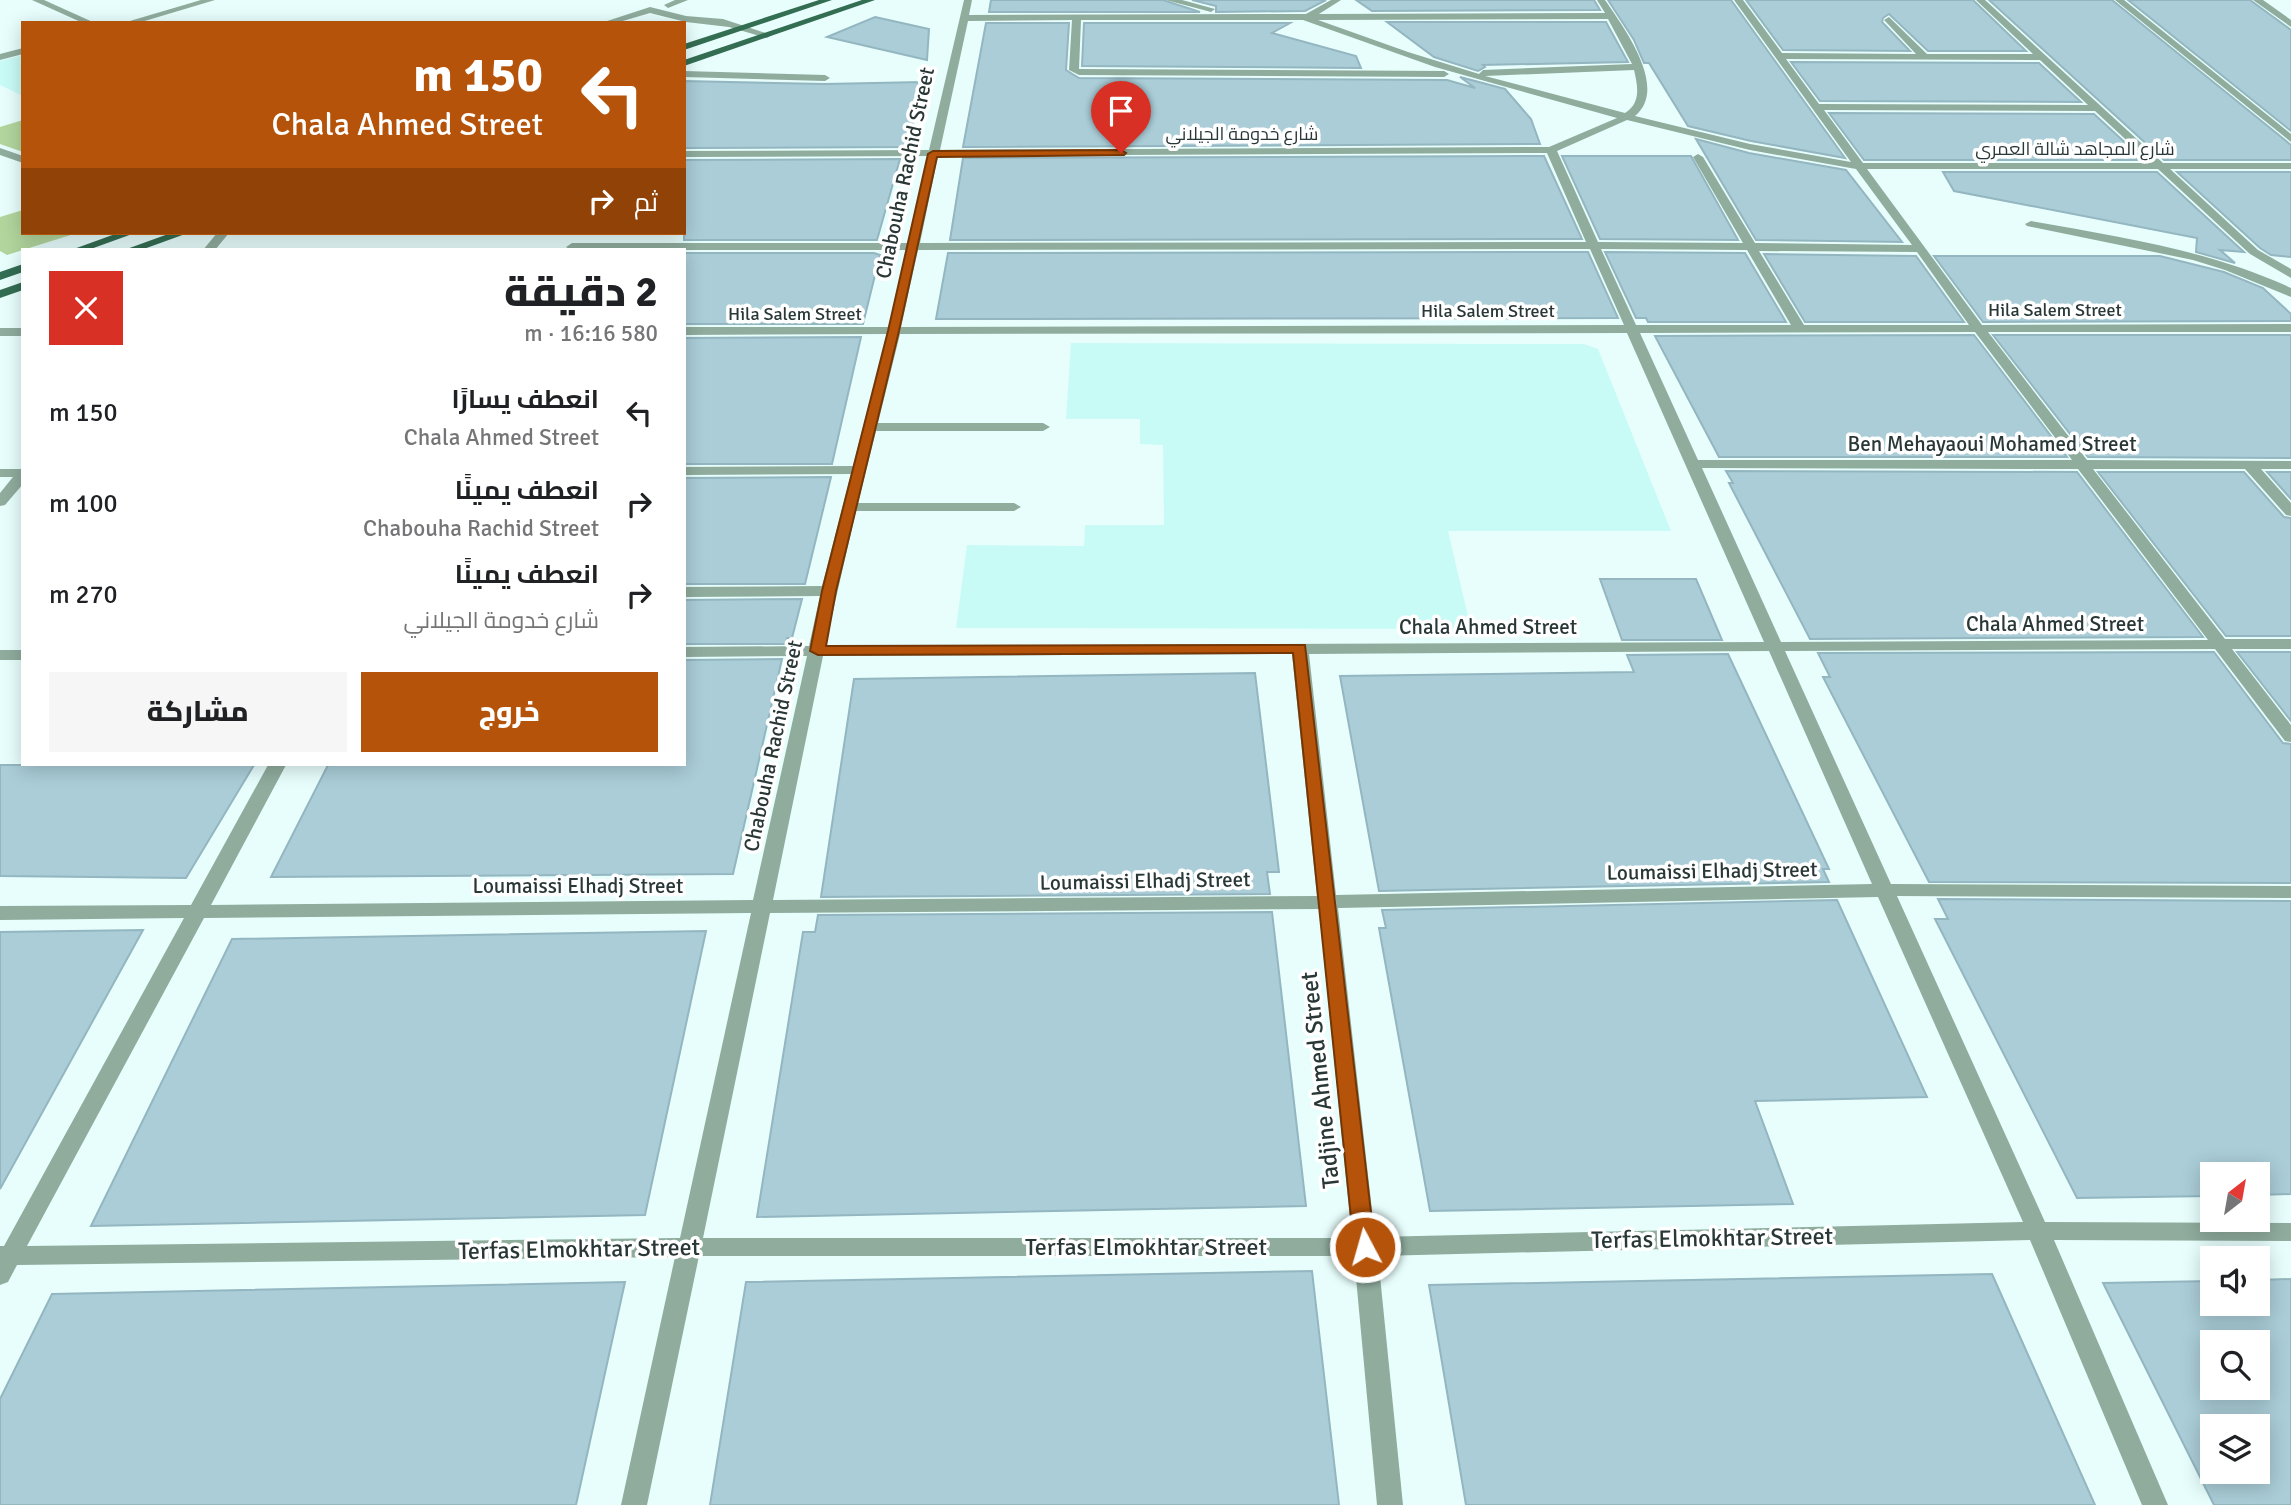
<!DOCTYPE html>
<html lang="ar">
<meta charset="utf-8">
<style>
body{margin:0;font-family:Signika,Cairo,sans-serif;background:#f6f6f6;color:#202124;direction:rtl;height:100vh;display:flex;flex-direction:column;font-size:26px;white-space:nowrap}
*{box-sizing:border-box;margin:0}
p{font-size:23px;color:#757577}
.icon{flex:none;width:38px;height:38px;fill:none;stroke:currentColor;stroke-width:2;stroke-linecap:round;stroke-linejoin:round}
.map{position:relative;flex:1;overflow:hidden;direction:ltr}
.drawer{position:absolute;left:21px;top:248px;width:665px;height:518px;display:flex;flex-direction:column;background:#fff;border-radius:0px;box-shadow:0 4px 18px #0003;direction:rtl}
.drawer>*{flex:none}
.banner{position:absolute;left:21px;top:21px;width:665px;height:214px;border-radius:0px;box-shadow:0 4px 18px #0003;direction:rtl;background:#b45309;color:#fff;overflow:hidden}
.needle{width:46px;rotate:31deg}
.buttons{position:absolute;left:2200px;top:1162px;display:grid;gap:14px}
.buttons a{display:grid;place-items:center;width:70px;height:70px;border-radius:0px;background:#fff;box-shadow:0 4px 18px #0003;font-size:35px}
.pin{position:absolute;display:grid;place-items:center;width:60px;height:60px;color:#fff;margin:-72px -30px;border-radius:50% 50% 50% 0;rotate:-45deg;box-shadow:0 0 7px #0007}
.pin .icon{rotate:45deg}
.me{position:absolute;width:77px;margin:-38px;rotate:354deg;stroke-linejoin:round;filter:drop-shadow(0 0 5px #0008)}
.turn{display:flex;align-items:center;gap:24px;height:147px;padding:0 28px;font-size:32px}
.turn .icon{width:91px;height:91px;stroke-width:2.5}
.turn b{display:block;font-size:49px;line-height:60px}
.then{display:flex;align-items:center;height:66px;padding:0 28px;background:#0003;gap:14px;font-size:26px}
.round{display:grid;place-items:center;flex:none;width:74px;height:74px;border-radius:0px;background:#f6f6f6}
.head{display:flex;align-items:center;justify-content:space-between;height:119px;padding:0 28px}
h1{font-size:42px;font-weight:800;line-height:52px}
.primary-button{display:flex;gap:14px;margin-top:auto;padding:14px 28px}
.primary-button a{flex:1;height:80px;border-radius:0px;background:#b45309;color:#fff;font-size:28px;font-weight:800;line-height:80px;text-align:center}
.primary-button a+a{background:#f6f6f6;color:#202124}
ul{padding:0;list-style:none}
li{display:flex;align-items:center;gap:21px;height:91px;padding:0 28px}
li div{flex:1}
li b{display:block;font-size:26px}
li em{font-style:normal}
.map>svg:first-child{display:block}
.built{fill:#c9fbf6}
.green{fill:#b1d59d}
.building{fill:#aacdd7;stroke:#93b6c0;stroke-width:2;fill-rule:evenodd}
.lines{fill:none;stroke-linecap:round;stroke-linejoin:round}
.minor{fill:#8fac9d;fill-rule:evenodd}
.major{fill:#336d52;fill-rule:evenodd}
.route{fill:#b45309;stroke:#753606;stroke-width:2}
.labels{text-anchor:middle;stroke-width:7;stroke-linejoin:round;paint-order:stroke}
.far-street-label{font-size:18px;fill:#293837;stroke:#fff}
.street-label{font-size:21px;fill:#293837;stroke:#fff}
.near-street-label{font-size:24px;fill:#293837;stroke:#fff}
</style>
<div class="map">
<svg width="2291" height="1505" viewBox="0 0 2291 1505">
<rect width="100%" height="100%" fill="#e7fefc"/>
<!-- built -->
<g class="built">
<polygon points="23,55 23,96 0,85 0,61"/>
<polygon points="1071,343 1584,344 1598,349 1671,531 1448,531 1471,629 956,628 967,545 1084,546 1085,525 1164,525 1163,445 1140,444 1140,419 1066,419"/>
</g>
<!-- green -->
<g class="green">
<polygon points="23,120 23,152 0,144 0,127"/>
<polygon points="23,210 23,233 77,233 7,255 0,251 0,217"/>
</g>
<!-- building -->
<g class="building">
<polygon points="991,0 1163,0 1200,12 989,12"/>
<polygon points="1192,0 1326,0 1305,11 1216,12 1216,6"/>
<polygon points="1356,0 1594,0 1600,10 1372,11"/>
<polygon points="1608,0 1731,0 1845,158 1751,141 1688,126 1649,63 1644,63 1634,40"/>
<polygon points="1746,0 1973,0 2026,51 1928,51 1889,14 1883,18 1882,22 1910,51 1783,50"/>
<polygon points="1989,0 2112,0 2291,145 2291,160 2164,160"/>
<polygon points="2128,0 2250,0 2291,30 2291,131"/>
<polygon points="875,17 929,29 927,60 827,37"/>
<polygon points="1387,22 1606,22 1628,62 1483,65 1485,67 1478,71 1434,57"/>
<polygon points="986,23 1069,23 1066,70 1079,78 1447,80 1475,88 1460,77 1505,89 1531,119 1540,144 963,147"/>
<polygon points="1084,23 1290,23 1272,33 1356,56 1361,68 1082,66"/>
<polygon points="1791,62 2039,63 2081,102 1820,101"/>
<polygon points="684,81 825,84 922,82 908,147 684,148"/>
<polygon points="1829,113 2094,114 2144,160 1864,160"/>
<polygon points="1696,139 1749,153 1846,170 1902,242 1756,240"/>
<polygon points="1544,156 1582,239 950,240 963,158"/>
<polygon points="1562,156 1691,156 1738,240 1600,239"/>
<polygon points="900,159 877,240 684,240 684,160"/>
<polygon points="1943,172 2157,172 2244,252 2220,250 2235,263 2196,252 2197,238 1954,191"/>
<polygon points="2177,172 2291,172 2291,257 2271,255 2260,248"/>
<polygon points="1588,252 1618,318 936,319 948,253"/>
<polygon points="1605,252 1745,253 1786,322 1648,322 1646,318 1636,318"/>
<polygon points="684,253 874,253 880,255 863,324 684,324"/>
<polygon points="1764,254 1916,256 1964,322 1805,322"/>
<polygon points="1934,256 2160,256 2224,272 2263,288 2291,314 2291,321 1983,322"/>
<polygon points="1974,335 2067,457 1719,457 1655,336"/>
<polygon points="1993,335 2291,335 2291,458 2088,457"/>
<polygon points="861,337 832,464 684,464 684,338"/>
<polygon points="1726,471 2077,472 2203,637 1810,639 1729,483 1733,483"/>
<polygon points="2098,472 2244,472 2284,517 2291,518 2291,636 2226,636"/>
<polygon points="2267,472 2291,472 2291,499"/>
<polygon points="831,477 805,584 684,584 684,478"/>
<polygon points="1600,579 1696,579 1722,640 1622,640"/>
<polygon points="802,599 792,638 787,638 785,644 684,644 684,600"/>
<polygon points="2214,652 2283,743 2291,744 2291,883 1929,882 1823,677 1830,677 1818,653"/>
<polygon points="2237,652 2291,652 2291,721"/>
<polygon points="1728,654 1829,869 1823,869 1829,882 1379,891 1340,676 1634,672 1627,655"/>
<polygon points="782,659 733,874 271,877 328,765 684,765 684,660"/>
<polygon points="1255,673 1279,872 1267,872 1270,894 821,897 854,679"/>
<polygon points="0,765 254,765 186,878 0,876"/>
<polygon points="1938,899 2291,901 2291,1194 2258,1195 2258,1174 2212,1174 2212,1196 2077,1198 1935,919 1948,919"/>
<polygon points="1837,900 1927,1097 1755,1101 1793,1204 1430,1211 1379,928 1386,928 1382,910"/>
<polygon points="1272,912 1306,1206 757,1217 803,932 815,932 818,915"/>
<polygon points="143,930 0,1189 0,932"/>
<polygon points="706,931 645,1215 91,1226 232,939"/>
<polygon points="1312,1271 1339,1505 710,1505 746,1282"/>
<polygon points="1992,1274 2095,1505 1466,1505 1429,1285"/>
<path d="M2291,1279V1505H2214L2103,1283L2212,1281V1304H2258V1280ZM2212,1342H2258V1388H2212ZM2212,1426H2258V1472H2212Z"/>
<polygon points="625,1282 576,1505 0,1505 0,1399 52,1294"/>
</g>
<g class="lines">
<!-- minor -->
<g class="minor">
<polygon points="32,0 44,0 95,23 83,23"/>
<polygon points="201,0 215,0 138,23 123,23"/>
<polygon points="675,0 688,0 668,8 664,5"/>
<path d="M964,0H972L969,15L1306,14L1331,0H1341L1319,14L1605,13L1597,0H1605C1624,28 1669,88 1635,116L1750,144L1851,162L1734,0H1743L1782,53L1916,54L1886,22L1884,20L1889,17L1927,54H2033L1976,0H1985L2163,163H2291V169H2170L2258,250L2291,269V278L2250,254L2158,169H1867L1982,325L2291,324V332H1988L2087,460L2291,461V469H2261L2291,503V516L2286,515L2245,469H2093L2225,639H2291V649H2232L2291,725V742L2285,741L2215,649L1785,651L1891,884L2291,886V898L1897,896L2045,1222L2291,1223V1241L2054,1240L2168,1505H2142L2030,1240L1378,1256L1403,1505H1377L1354,1256H699L647,1505H621L675,1257L17,1265L8,1282L0,1285V1246H4L184,918L0,920V906L191,905L268,765H286L211,905L753,900L807,656L684,657V647L809,646L820,596L684,597V587L822,586L851,474L684,475V467L853,466L887,334L684,335V327H889L906,250H571L566,247L572,243H908L928,156L684,157V151L929,150ZM1608,19L1632,64L1483,70L1479,74L1408,52L1318,20ZM1072,20L1069,70L1079,75L1444,77L1449,74L1444,71L1079,69L1081,20H1303L1435,67L1617,118L1549,147L940,150L968,21ZM1786,59L2040,60L2088,105L1819,104ZM1634,70C1638,87 1641,103 1625,113L1485,76ZM1824,110L2095,111L2151,163H1863ZM1627,120L1750,150L1856,169L1912,245L1755,243L1703,157L1698,154L1693,157L1743,243L1598,242L1557,151ZM1547,153L1586,242L920,243L938,156ZM1590,249L1624,325L901,327L918,250ZM1601,249L1747,250L1791,325H1636ZM1759,251L1917,252L1969,325H1804ZM1975,332L2072,460H1698L1640,333ZM1627,333L1764,642L825,646L856,511H1014L1021,507L1014,503H858L876,431H1043L1050,427L1043,423H878L900,334ZM1702,468L2078,469L2208,640L1781,642ZM1769,651L1872,884L1336,895L1309,654ZM1292,654L1317,896L773,900L823,656ZM1878,897L2023,1222L1375,1237L1338,908ZM1319,909L1352,1238H703L770,913ZM751,913L680,1238L27,1246L204,918Z"/>
<polygon points="1166,0 1182,0 1215,9 1211,12"/>
<polygon points="2115,0 2124,0 2291,134 2291,142"/>
<polygon points="2253,0 2263,0 2291,20 2291,27"/>
<polygon points="650,7 686,16 723,19 772,35 767,38 729,27 686,22 650,13 616,23 601,23"/>
<polygon points="23,48 23,54 0,60 0,54"/>
<polygon points="684,71 825,75 830,78 825,81 684,77"/>
<polygon points="0,148 23,156 23,163 0,155"/>
<path d="M2031,221C2120,237 2209,250 2291,288V297L2225,270L2193,260L2027,226L2025,224Z"/>
<polygon points="217,233 229,233 215,250 203,250"/>
<rect x="0" y="328" width="23" height="8"/>
<polygon points="0,469 23,469 23,484 5,505 0,506 0,493 13,477 0,477"/>
<rect x="0" y="650" width="23" height="10"/>
</g>
<!-- major -->
<g class="major">
<polygon points="819,0 832,0 684,50 684,44"/>
<polygon points="862,0 875,0 684,66 684,60"/>
<polygon points="118,233 135,233 88,250 71,250"/>
<polygon points="171,233 188,233 141,250 124,250"/>
<polygon points="23,264 23,272 0,280 0,272"/>
<polygon points="23,282 23,290 0,298 0,290"/>
</g>
</g>
<!-- route -->
<polygon class="route" points="1121,150 1126,153 1124,155 937,157 899,331 836,591 826,646 1305,645 1375,1247 1372,1253 1365,1255 1357,1253 1354,1247 1293,653 818,655 810,651 822,591 888,331 928,154 933,151"/>
<g class="labels">
<!-- far-street labels -->
<g class="far-street-label">
<text x="1242" y="140">شارع خدومة الجيلاني</text>
<text x="2075" y="155">شارع المجاهد شالة العمري</text>
<text x="2055" y="316">Hila Salem Street</text>
<text x="1488" y="317">Hila Salem Street</text>
<text x="795" y="320">Hila Salem Street</text>
</g>
<!-- street labels -->
<g class="street-label">
<text transform="translate(905 173) rotate(-78)" y="7">Chabouha Rachid Street</text>
<text x="1992" y="451">Ben Mehayaoui Mohamed Street</text>
<text x="2055" y="631">Chala Ahmed Street</text>
<text x="1488" y="634">Chala Ahmed Street</text>
<text transform="translate(773 746) rotate(-78)" y="7">Chabouha Rachid Street</text>
<text transform="translate(1712 871) rotate(-1)" y="7">Loumaissi Elhadj Street</text>
<text transform="translate(1145 881) rotate(-1)" y="7">Loumaissi Elhadj Street</text>
<text x="578" y="893">Loumaissi Elhadj Street</text>
</g>
<!-- near-street labels -->
<g class="near-street-label">
<text transform="translate(1320 1080) rotate(-96)" y="8">Tadjine Ahmed Street</text>
<text transform="translate(1712 1238) rotate(-1)" y="8">Terfas Elmokhtar Street</text>
<text x="1146" y="1255">Terfas Elmokhtar Street</text>
<text transform="translate(579 1249) rotate(-1)" y="8">Terfas Elmokhtar Street</text>
</g>
</g>
</svg>
<div class="buttons">
<a><svg class="needle" viewBox="-14 -14 28 28"><path d="M0-13l5 13h-10z" fill="#e53935"/><path d="M0 13l5-13h-10z" fill="#757577"/></svg></a>
<a><svg class="icon" aria-label="sound" viewBox="0 0 24 24"><path d="M4 9h4l5-4v14l-5-4H4zM17 9q2 3 0 6"/></svg></a>
<a><svg class="icon" aria-label="search" viewBox="0 0 24 24"><circle cx="10" cy="10" r="6"/><path d="M15 15l6 6"/></svg></a>
<a><svg class="icon" aria-label="layers" viewBox="0 0 24 24"><path d="M12 4l9 5-9 5-9-5zM3 14l9 5 9-5"/></svg></a>
</div>
<div class="pin" style="left:1121px;top:153px;background:#d93025"><svg class="icon" aria-label="arrive" viewBox="0 0 24 24"><path d="M6 21V4h12l-3 4 3 4H6"/></svg></div>
<svg class="me" style="left:1365px;top:1247px" viewBox="-20 -20 40 40"><circle r="17" fill="#b45309" stroke="#fff" stroke-width="3"/><path d="M0-11L8 9 0 5-8 9z" fill="#fff"/></svg>
<div class="banner">
<div class="turn"><svg class="icon" aria-label="left" viewBox="0 0 24 24"><path d="M17 20v-9H6M10 6l-5 5 5 5"/></svg><div><b>150 m</b>Chala Ahmed Street</div></div>
<div class="then">ثم<svg class="icon" aria-label="right" viewBox="0 0 24 24"><path d="M7 20v-9h11M14 6l5 5-5 5"/></svg></div>
</div>
<section class="drawer">
<div class="head"><div><h1>2 دقيقة</h1><p>580 m · 16:16</p></div><a class="round" style="background:#d93025;color:#fff"><svg class="icon" aria-label="close" viewBox="0 0 24 24"><path d="M6 6l12 12M18 6L6 18"/></svg></a></div>
<ul>
<li><svg class="icon" aria-label="left" viewBox="0 0 24 24"><path d="M17 20v-9H6M10 6l-5 5 5 5"/></svg><div><b>انعطف يسارًا</b><p>Chala Ahmed Street</p></div><em>150 m</em></li>
<li><svg class="icon" aria-label="right" viewBox="0 0 24 24"><path d="M7 20v-9h11M14 6l5 5-5 5"/></svg><div><b>انعطف يمينًا</b><p>Chabouha Rachid Street</p></div><em>100 m</em></li>
<li><svg class="icon" aria-label="right" viewBox="0 0 24 24"><path d="M7 20v-9h11M14 6l5 5-5 5"/></svg><div><b>انعطف يمينًا</b><p>شارع خدومة الجيلاني</p></div><em>270 m</em></li>
</ul>
<div class="primary-button"><a>خروج</a><a>مشاركة</a></div>
</section>
</div>
